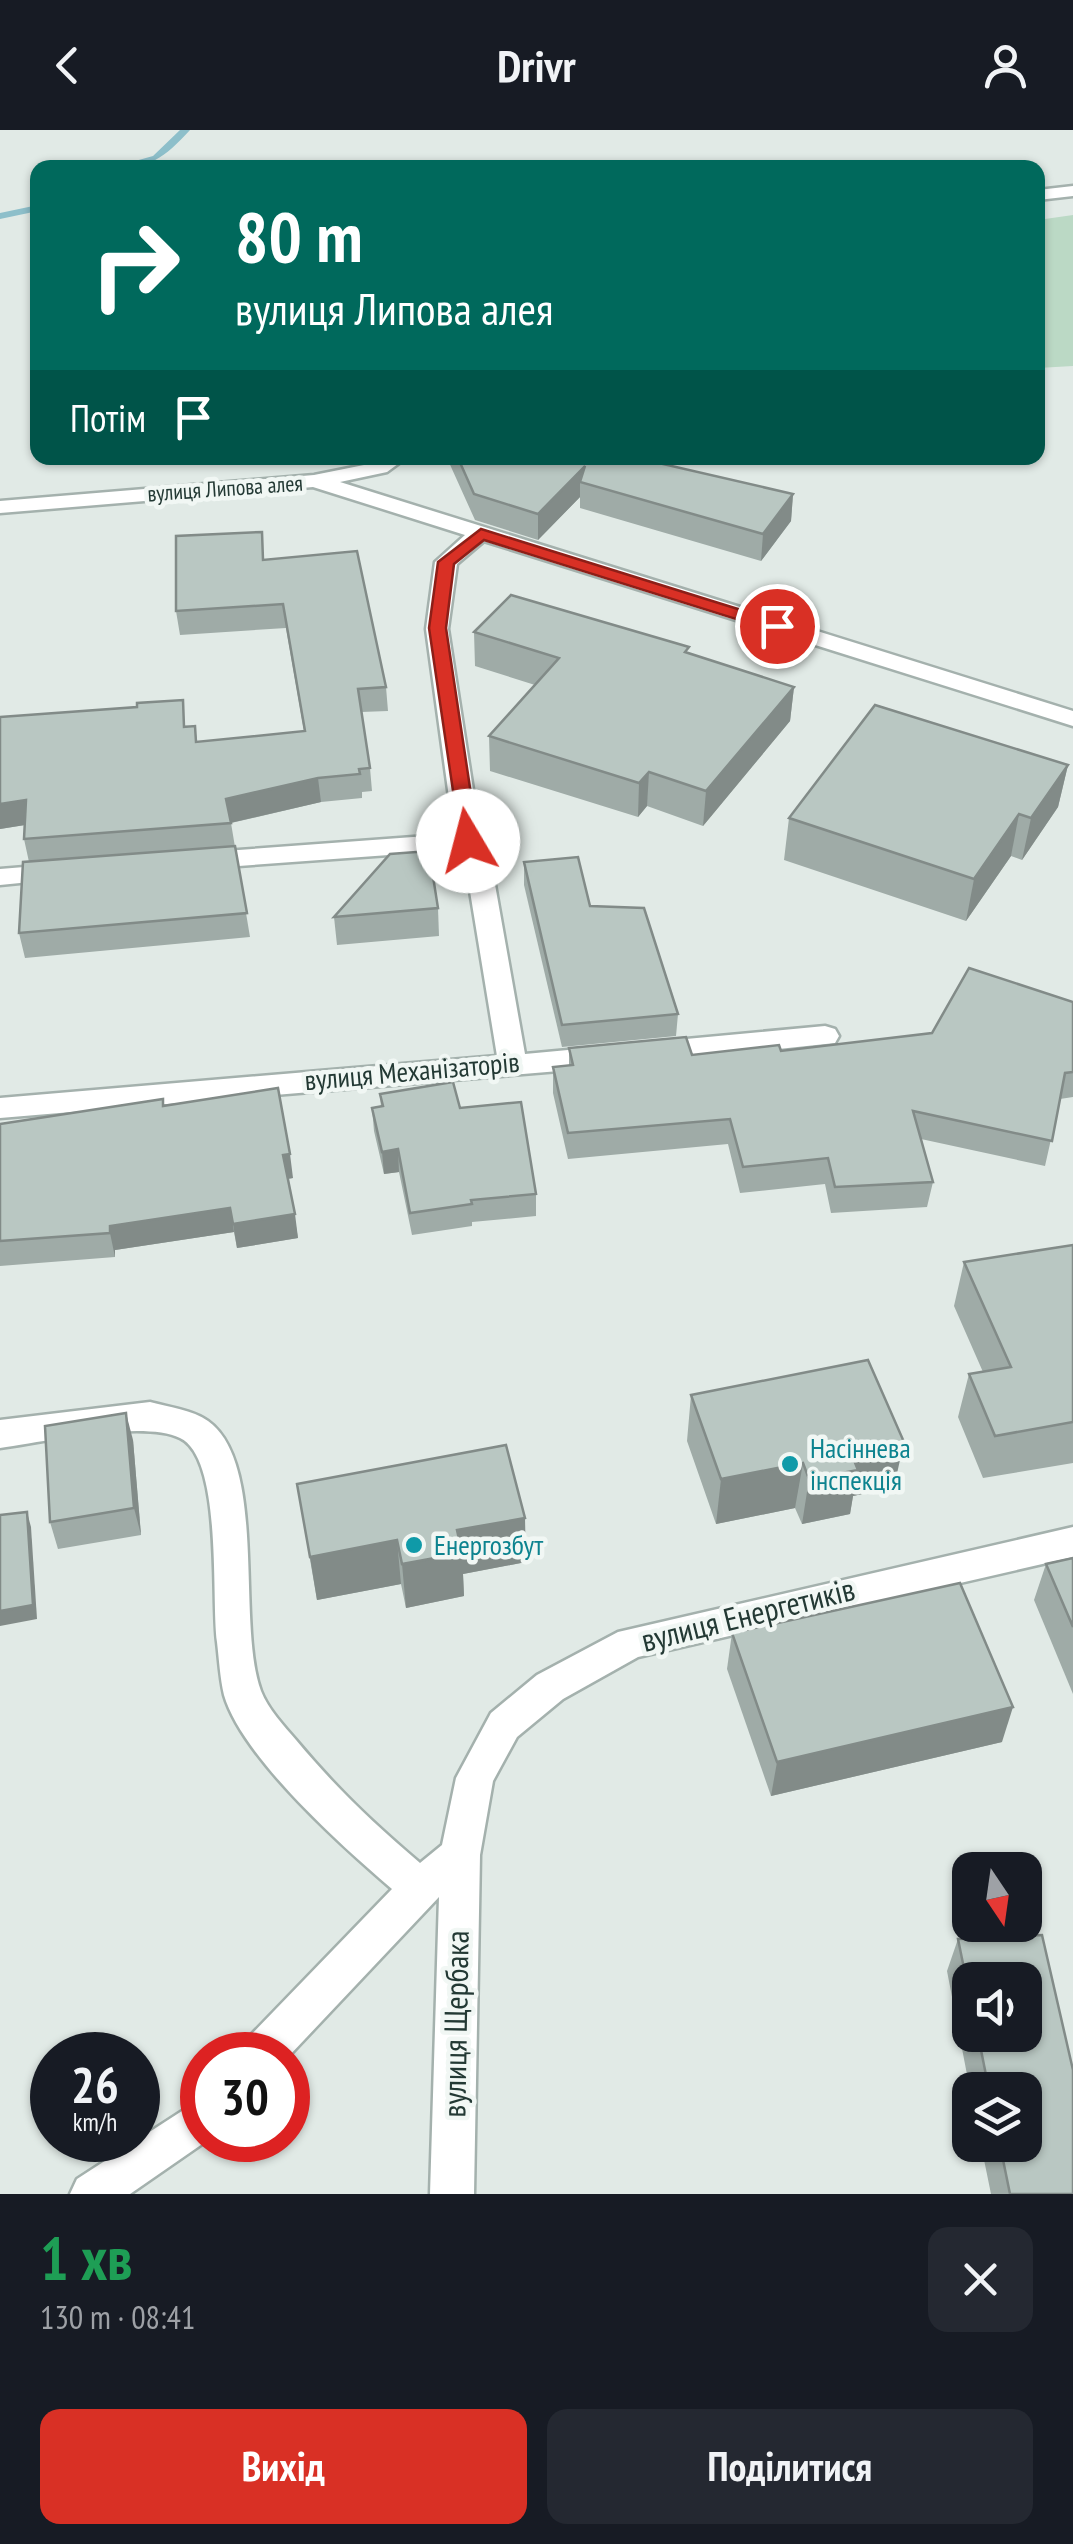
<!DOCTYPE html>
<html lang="uk">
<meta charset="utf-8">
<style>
body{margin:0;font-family:"PT Sans Narrow",sans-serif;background:#242831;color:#f1f3f6;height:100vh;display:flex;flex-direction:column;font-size:38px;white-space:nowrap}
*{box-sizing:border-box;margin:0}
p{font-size:32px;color:#9ea1a6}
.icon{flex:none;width:55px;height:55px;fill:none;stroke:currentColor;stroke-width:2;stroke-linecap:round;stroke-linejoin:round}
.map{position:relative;height:2064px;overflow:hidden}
.details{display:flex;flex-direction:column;background:#171b24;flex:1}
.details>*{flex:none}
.top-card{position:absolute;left:30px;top:30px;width:1015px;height:305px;border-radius:20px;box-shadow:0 2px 8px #0004;background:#00695c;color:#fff;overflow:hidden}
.needle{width:65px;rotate:167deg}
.tools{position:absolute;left:952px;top:1722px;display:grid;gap:20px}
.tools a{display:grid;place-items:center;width:90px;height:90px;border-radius:20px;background:#171b24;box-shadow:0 2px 8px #0004;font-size:50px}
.speed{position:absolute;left:30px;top:1902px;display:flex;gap:20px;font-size:50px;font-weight:700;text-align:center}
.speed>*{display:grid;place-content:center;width:130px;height:130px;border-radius:50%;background:#171b24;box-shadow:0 2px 8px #0004;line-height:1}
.speed small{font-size:25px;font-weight:400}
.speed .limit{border:15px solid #d22;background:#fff;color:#111}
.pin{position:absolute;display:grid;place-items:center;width:85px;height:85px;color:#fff;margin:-42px;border:5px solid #fff;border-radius:50%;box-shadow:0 2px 10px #0007}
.me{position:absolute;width:110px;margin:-55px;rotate:352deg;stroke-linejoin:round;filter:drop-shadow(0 0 8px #0008)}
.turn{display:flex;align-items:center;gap:35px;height:210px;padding:0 40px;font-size:45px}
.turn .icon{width:130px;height:130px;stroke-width:2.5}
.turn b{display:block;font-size:70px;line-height:85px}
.then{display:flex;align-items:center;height:95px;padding:0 40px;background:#0003;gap:20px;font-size:38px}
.round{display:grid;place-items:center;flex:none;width:105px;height:105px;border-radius:20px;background:#242831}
.summary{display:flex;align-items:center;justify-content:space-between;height:170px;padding:0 40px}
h1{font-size:60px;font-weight:600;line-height:75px;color:#1e9e55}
.primary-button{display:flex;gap:20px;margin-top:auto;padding:20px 40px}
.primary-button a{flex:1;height:115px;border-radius:20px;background:#d93025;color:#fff;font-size:40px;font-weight:600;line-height:115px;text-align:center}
.primary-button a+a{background:#242831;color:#f1f3f6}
header{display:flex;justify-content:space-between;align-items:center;height:130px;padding:0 40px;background:#171b24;font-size:45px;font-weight:600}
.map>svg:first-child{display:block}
.green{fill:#bbd9c5}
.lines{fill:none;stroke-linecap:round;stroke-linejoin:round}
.stream{fill:#8dbfca;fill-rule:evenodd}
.minor-casing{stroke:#a4b1ad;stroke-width:5}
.minor{fill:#fff;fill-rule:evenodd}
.wall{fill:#9faba7;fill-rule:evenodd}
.shaded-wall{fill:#828b88}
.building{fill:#b9c7c2;stroke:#828b88;stroke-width:2.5}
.route{fill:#d93025;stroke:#8d1f18;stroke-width:2.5}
.culture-dot{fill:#0f9aa8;stroke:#f1f7f4;stroke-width:4}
.labels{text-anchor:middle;stroke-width:9;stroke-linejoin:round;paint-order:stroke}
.far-street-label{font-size:22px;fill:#233934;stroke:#f1f7f4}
.street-label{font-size:28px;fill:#233934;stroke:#f1f7f4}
.culture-label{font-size:28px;fill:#0d838f;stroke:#f1f7f4;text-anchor:start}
.near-street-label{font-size:32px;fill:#233934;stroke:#f1f7f4}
</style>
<header><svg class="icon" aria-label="back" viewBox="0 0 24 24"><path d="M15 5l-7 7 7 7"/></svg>Drivr<svg class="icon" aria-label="person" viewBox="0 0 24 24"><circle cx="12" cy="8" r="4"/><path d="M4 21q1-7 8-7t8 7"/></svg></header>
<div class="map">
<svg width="1073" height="2064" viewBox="0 0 1073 2064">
<rect width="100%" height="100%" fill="#e1eae6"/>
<!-- green -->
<polygon class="green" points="1073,85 1073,236 1038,238 1038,90"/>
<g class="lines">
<!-- stream -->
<g class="stream">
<path d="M180,0H190C163,29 151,38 110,38L153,26Z"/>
<polygon points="38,75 38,81 0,89 0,83"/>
</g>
<defs>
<g id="minor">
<polygon points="1073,56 1073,66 1038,70 1038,60"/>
<polygon points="382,328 406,328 387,342 340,352 1073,581 1073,596 484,411 457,434 448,499 481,711 494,749 525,924 825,896 835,899 839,906 835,913 619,936 0,988 0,968 497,926 468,749 458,720 197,739 184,731 197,723 454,704 426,499 435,432 465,405 313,357 0,383 0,371 314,345 374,333"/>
<polygon points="61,734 74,742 70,748 0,755 0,739"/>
<path d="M150,1272C168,1277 193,1280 208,1291C268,1334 236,1494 261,1561C268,1579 284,1596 296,1610C337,1659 372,1692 420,1733L442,1715L456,1648L491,1583L537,1545L618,1502L1073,1397V1427L638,1527L563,1569L517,1607L493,1651L480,1725L474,2064H430L439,1767L288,1927L240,1925L246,1910L392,1759C343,1717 242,1627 224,1565C220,1548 219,1529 217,1512C211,1469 223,1328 180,1308C143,1290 44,1312 0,1318V1290Z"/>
<polygon points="202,1968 202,2010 208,2010 130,2064 70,2064 77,2049"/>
</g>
</defs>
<!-- minor casing -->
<use href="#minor" class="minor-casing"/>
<!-- minor -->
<use href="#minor" class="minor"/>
</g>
<!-- wall -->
<g class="wall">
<polygon points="447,328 584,328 793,364 791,391 761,431 580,378 580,367 538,410 475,390"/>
<polygon points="265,429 386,557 388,581 361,582 370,638 372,661 362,662 362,668 321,672 231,693 250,807 25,828 19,803 29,732 24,709 25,695 0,699 0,587 195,596 197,612 304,601 286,498 180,505 176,481"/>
<polygon points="474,502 688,523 794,557 790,591 703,696 647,676 638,687 490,641 489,606 535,555 475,536"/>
<polygon points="1068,635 1058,677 1022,730 1011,726 966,791 784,730 789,688"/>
<polygon points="524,732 590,776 678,884 676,906 562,917 524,755"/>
<polygon points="438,778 439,806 337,815 334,787"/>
<polygon points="1073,872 1073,967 1060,969 1045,1036 921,1009 933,1052 927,1077 831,1083 825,1054 740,1063 728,1014 568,1029 553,963 553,937 569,936 569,918 692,925 781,921 932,903"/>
<polygon points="380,964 460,978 536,1064 536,1086 472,1092 472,1096 412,1105 399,1042 384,1044 374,1001 372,978 381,977"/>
<polygon points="163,969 164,976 293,1048 288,1049 298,1108 237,1118 234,1102 115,1120 115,1127 0,1136 0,994"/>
<polygon points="1073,1115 1073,1333 983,1348 958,1287 969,1244 983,1242 954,1176 964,1132"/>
<polygon points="691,1265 894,1357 853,1366 850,1384 802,1394 795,1378 716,1394 687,1311"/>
<polygon points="133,1310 141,1405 58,1419 50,1392"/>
<polygon points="297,1354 526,1432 463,1444 464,1466 406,1478 401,1454 317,1470"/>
<polygon points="1073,1428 1073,1564 1034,1470 1046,1434"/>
<polygon points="732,1503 1002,1612 771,1666 727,1539"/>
<path d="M1042,1805L1073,1940V2064H991L981,2015H1025V1960H970L947,1841L958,1809ZM970,1850H1025V1905H970Z"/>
</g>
<!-- shaded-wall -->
<g class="shaded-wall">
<polygon points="585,336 580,352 580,367 538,410 538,384"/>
<polygon points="793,364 791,391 761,431 763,404"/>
<polygon points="794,557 790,591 703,696 706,661"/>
<polygon points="1068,635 1058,677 1022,730 1031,688"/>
<polygon points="649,642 647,676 638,687 639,653"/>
<polygon points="318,648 321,672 230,693 226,669"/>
<polygon points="26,670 31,694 0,699 0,674"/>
<polygon points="1019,684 1011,726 966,791 974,749"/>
<polygon points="398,1019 399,1042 384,1044 382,1022"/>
<polygon points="290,1024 293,1048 286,1049 283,1025"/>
<polygon points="230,1078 234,1102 115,1120 115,1127 110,1103 110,1096"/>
<polygon points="295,1084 298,1108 237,1118 233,1094"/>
<polygon points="126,1283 133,1310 141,1405 134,1378"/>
<polygon points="904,1312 894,1357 853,1366 850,1384 802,1394 809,1349 851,1323"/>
<polygon points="803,1333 795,1378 716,1394 721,1349"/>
<polygon points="27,1382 31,1397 37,1489 0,1496 0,1481"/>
<polygon points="525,1388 526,1432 463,1444 464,1466 406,1478 402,1434 457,1400"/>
<polygon points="397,1410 401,1454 317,1470 310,1427"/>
<polygon points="1013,1577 1002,1612 771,1666 777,1632"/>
</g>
<!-- building -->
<g class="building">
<polygon points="458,328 637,328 793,364 763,404 580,352 585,336 538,384 474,364"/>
<polygon points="262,402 263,430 357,421 386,557 358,559 370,638 359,639 360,644 318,648 226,669 231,693 24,709 26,670 0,674 0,587 137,577 137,573 183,570 184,597 195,596 196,612 305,601 283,474 176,481 176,406"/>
<polygon points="511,465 689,517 685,522 794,557 706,661 649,642 639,653 489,606 559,528 474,502"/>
<polygon points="875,575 1068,635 1031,688 1019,684 974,749 789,688"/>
<polygon points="235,716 247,783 19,803 23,732"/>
<polygon points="429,721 438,778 334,787 390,724"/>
<polygon points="578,727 590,776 644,778 678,884 562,895 524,732"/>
<polygon points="969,838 1073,872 1073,942 1065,943 1052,1011 913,981 933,1052 835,1057 828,1028 743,1037 730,989 568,1003 553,937 573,935 569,918 686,907 692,925 779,915 781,921 932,903"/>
<polygon points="453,952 460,978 521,972 536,1064 471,1070 472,1074 410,1083 398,1019 382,1022 372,978 383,976 380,964"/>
<polygon points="278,958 290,1024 283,1025 295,1084 233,1094 230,1078 110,1096 110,1103 0,1111 0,994 163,969 163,976"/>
<polygon points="1073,1115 1073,1292 995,1306 969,1244 1011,1237 964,1132"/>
<polygon points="868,1230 904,1312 851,1323 858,1340 809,1349 803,1333 721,1349 691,1265"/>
<polygon points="126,1283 134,1378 50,1392 45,1296"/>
<polygon points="506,1315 525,1388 457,1400 462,1423 402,1434 397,1410 310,1427 297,1354"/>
<polygon points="27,1382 33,1475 0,1481 0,1385"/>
<polygon points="1073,1428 1073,1497 1046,1434"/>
<polygon points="960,1453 1013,1577 777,1632 732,1503"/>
<polygon points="1042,1805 1073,1940 1073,2064 1010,2064 1000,2015 1025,2015 1025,1960 989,1960 978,1905 1025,1905 1025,1850 970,1850 970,1868 958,1809"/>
</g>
<!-- route -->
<polygon class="route" points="481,399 783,493 786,496 771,500 484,410 454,434 446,498 478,711 468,717 461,715 429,498 438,432"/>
<!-- markers -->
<g class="culture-dot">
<circle cx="790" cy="1334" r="10"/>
<circle cx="414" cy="1415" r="10"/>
</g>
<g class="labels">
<!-- far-street labels -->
<g class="far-street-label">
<text transform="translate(225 358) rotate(-4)" y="8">вулиця Липова алея</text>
</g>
<!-- street labels -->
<g class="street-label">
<text transform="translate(412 941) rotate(-5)" y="10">вулиця Механізаторів</text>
</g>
<!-- culture labels -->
<g class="culture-label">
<text x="810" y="1328">Насіннева<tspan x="810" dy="32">інспекція</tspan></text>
<text x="434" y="1425">Енергозбут</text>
</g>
<!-- near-street labels -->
<g class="near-street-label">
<text transform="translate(748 1485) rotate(-14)" y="11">вулиця Енергетиків</text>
<text transform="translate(456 1894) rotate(-89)" y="11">вулиця Щербака</text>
</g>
</g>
</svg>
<div class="tools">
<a><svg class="needle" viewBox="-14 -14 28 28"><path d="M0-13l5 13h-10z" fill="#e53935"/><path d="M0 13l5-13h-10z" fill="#9ea1a6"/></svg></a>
<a><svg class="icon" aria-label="sound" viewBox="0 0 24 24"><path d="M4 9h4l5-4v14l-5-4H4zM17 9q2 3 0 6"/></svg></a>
<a><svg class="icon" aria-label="layers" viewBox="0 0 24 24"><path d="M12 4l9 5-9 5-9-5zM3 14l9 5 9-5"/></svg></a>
</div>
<div class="speed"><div>26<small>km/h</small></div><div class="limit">30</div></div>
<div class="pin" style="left:777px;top:496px;background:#d93025"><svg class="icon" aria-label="arrive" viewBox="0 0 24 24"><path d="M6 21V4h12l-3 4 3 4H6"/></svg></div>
<svg class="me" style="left:468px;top:711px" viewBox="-20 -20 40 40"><circle r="19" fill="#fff"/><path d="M0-13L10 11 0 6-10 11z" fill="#d93025"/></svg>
<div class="top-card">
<div class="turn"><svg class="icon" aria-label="right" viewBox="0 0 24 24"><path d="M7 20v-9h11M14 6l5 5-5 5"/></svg><div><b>80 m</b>вулиця Липова алея</div></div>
<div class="then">Потім<svg class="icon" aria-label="arrive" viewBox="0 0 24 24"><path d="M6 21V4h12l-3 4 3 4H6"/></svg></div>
</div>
</div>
<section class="details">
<div class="summary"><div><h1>1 хв</h1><p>130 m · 08:41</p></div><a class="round"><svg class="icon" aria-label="close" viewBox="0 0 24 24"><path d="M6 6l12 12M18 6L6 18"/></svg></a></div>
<div class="primary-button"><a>Вихід</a><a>Поділитися</a></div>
</section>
